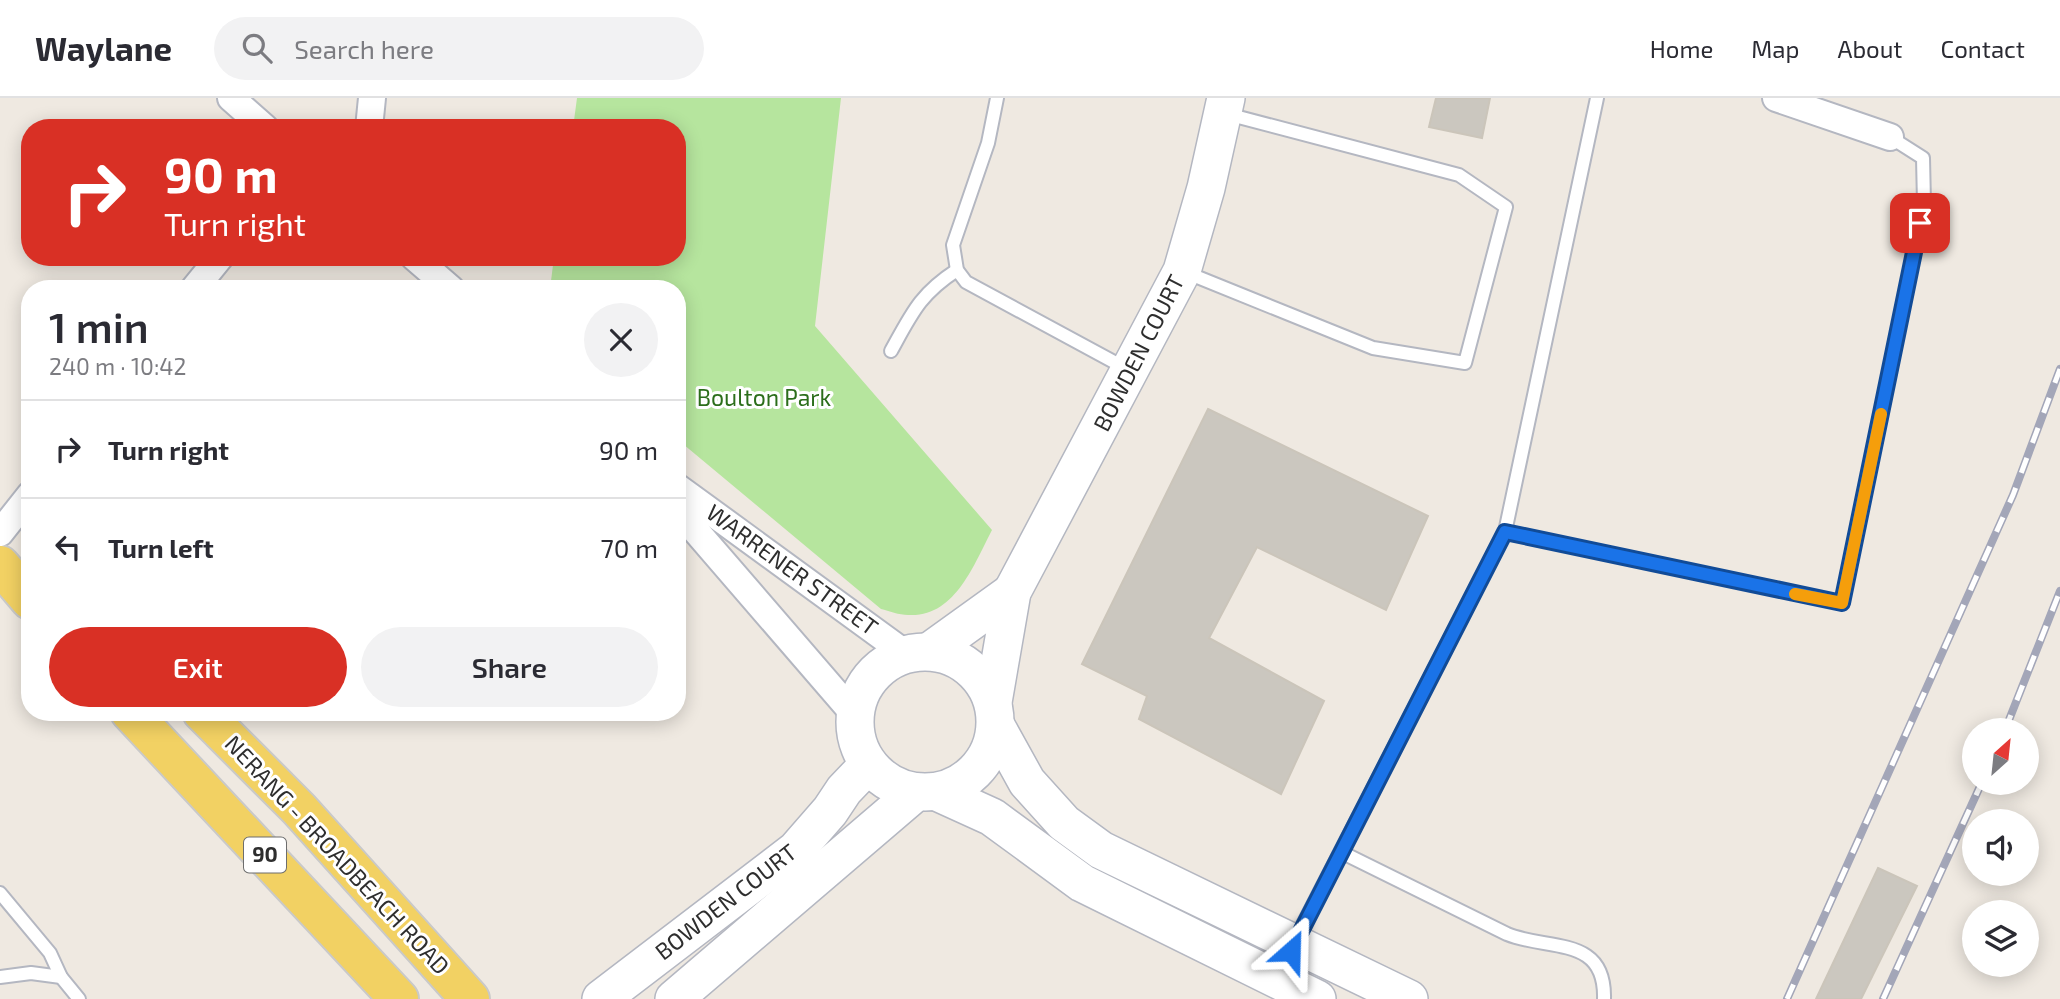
<!DOCTYPE html>
<meta charset="utf-8">
<style>
body{margin:0;font-family:"Exo 2",sans-serif;background:#f2f2f3;color:#2b2b33;height:100vh;display:flex;flex-direction:column;font-size:26px;white-space:nowrap}
*{box-sizing:border-box;margin:0}
p{font-size:23px;color:#7c7c81}
.icon{flex:none;width:38px;height:38px;fill:none;stroke:currentColor;stroke-width:2;stroke-linecap:round;stroke-linejoin:round}
.map{position:relative;flex:1;overflow:hidden}
.sheet{position:absolute;left:21px;top:182px;width:665px;height:441px;display:flex;flex-direction:column;background:#fff;border-radius:28px;box-shadow:0 4px 18px #0003}
.sheet>*{flex:none}
.guide{position:absolute;left:21px;top:21px;width:665px;height:147px;border-radius:28px;box-shadow:0 4px 18px #0003;background:#d93025;color:#fff;overflow:hidden}
.needle{width:46px;rotate:27deg}
.buttons{position:absolute;left:1962px;top:620px;display:grid;gap:14px}
.buttons a{display:grid;place-items:center;width:77px;height:77px;border-radius:50%;background:#fff;box-shadow:0 4px 18px #0003;font-size:35px}
.pin{position:absolute;display:grid;place-items:center;width:60px;height:60px;color:#fff;margin:-30px;border-radius:14px;box-shadow:0 4px 10px #0006}
.me{position:absolute;width:77px;margin:-38px;rotate:25deg;stroke-linejoin:round;filter:drop-shadow(0 0 5px #0008)}
.turn{display:flex;align-items:center;gap:24px;height:147px;padding:0 28px;font-size:32px}
.turn .icon{width:91px;height:91px;stroke-width:2.5}
.turn b{display:block;font-size:49px;line-height:60px}
.round{display:grid;place-items:center;flex:none;width:74px;height:74px;border-radius:37px;background:#f2f2f3}
.summary{display:flex;align-items:center;justify-content:space-between;height:119px;padding:0 28px}
h1{font-size:42px;font-weight:600;line-height:52px}
.action{display:flex;gap:14px;margin-top:auto;padding:14px 28px}
.action a{flex:1;height:80px;border-radius:42px;background:#d93025;color:#fff;font-size:28px;font-weight:600;line-height:80px;text-align:center}
.action a+a{background:#f2f2f3;color:#2b2b33}
ul{padding:0;list-style:none}
li{display:flex;align-items:center;gap:21px;height:98px;padding:0 28px;border-top:2px solid #e1e1e2}
li div{flex:1}
li b{display:block;font-size:26px}
li em{font-style:normal}
header{display:flex;align-items:center;gap:42px;box-sizing:border-box;height:98px;padding:0 35px;background:#fff;border-bottom:2px solid #e1e1e2}
header strong{font-size:33px}
nav{display:flex;gap:38px;margin-inline-start:auto;font-size:24px}
.search{width:490px;height:63px;background:#f2f2f3;display:flex;align-items:center;gap:18px;box-sizing:border-box;padding:0 24px;border-radius:38px;color:#7c7c81;font-size:26px}
.map>svg:first-child{display:block}
.green{fill:#b6e59e}
.building{fill:#cbc7bf;stroke:#cbc5ba;stroke-width:2}
.lines{fill:none;stroke-linecap:round;stroke-linejoin:round}
.lane-casing{stroke:#b4b7c1;stroke-width:16}
.street-casing{stroke:#b4b7c1;stroke-width:30}
.secondary-casing{stroke:#b4b7c1;stroke-width:40}
.primary-casing{stroke:#c9c9c9;stroke-width:42}
.lane{stroke:#fff;stroke-width:12}
.street{stroke:#fff;stroke-width:26}
.secondary{stroke:#fff;stroke-width:37}
.primary{stroke:#f2d163;stroke-width:38}
.rail-casing{stroke:#a3a6b8;stroke-width:8}
.rail{stroke:#fff;stroke-width:5;stroke-dasharray:16;stroke-linecap:butt}
.route-casing{stroke:#114b97;stroke-width:18}
.route{stroke:#1a73e8;stroke-width:12}
.slow{stroke:#f59e0b;stroke-width:12}
.labels{text-anchor:middle;stroke-width:6;stroke-linejoin:round;paint-order:stroke}
.shield{fill:#fff;stroke:#6d6d6d;stroke-width:2}
.shield-label{font-size:21px;font-weight:bold;fill:#2e2e2e}
.street-label{font-size:23px;fill:#2e2e2e;stroke:#fff}
.park-label{font-size:23px;fill:#2c6e1b;stroke:#fff}
</style>
<header>
<strong>Waylane</strong>
<div class="search"><svg class="icon" aria-label="search" viewBox="0 0 24 24"><circle cx="10" cy="10" r="6"/><path d="M15 15l6 6"/></svg>Search here</div>
<nav><a>Home</a><a>Map</a><a>About</a><a>Contact</a></nav>
</header>
<div class="map">
<svg width="2060" height="901" viewBox="0 0 2060 901">
<rect width="100%" height="100%" fill="#efe9e1"/>
<!-- green -->
<path class="green" d="M577,0H841L815,228L992,432C974,466 955,520 908,517C899,517 889,513 881,511L677,341V191H550L554,159H677V30H573Z"/>
<!-- building -->
<g class="building">
<polygon points="1436,0 1490,0 1482,40 1429,29"/>
<polygon points="1208,311 1428,418 1386,512 1257,449 1209,540 1324,603 1281,696 1139,621 1147,598 1082,566"/>
<polygon points="1878,770 1917,788 1861,901 1816,901"/>
</g>
<g class="lines">
<defs>
<g id="lane">
<polyline points="997,0 988,45 953,147 957,172 966,184 1127,271"/>
<polyline points="1185,174 1373,250 1465,265 1506,109 1459,77 1227,16"/>
<path d="M891,253C912,215 920,196 957,172"/>
<polyline points="1505,434 1842,505 1924,105 1923,60 1890,39"/>
<path d="M1341,754L1507,836C1548,853 1606,837 1604,901"/>
<polyline points="0,795 50,855 61,879 79,901"/>
<polyline points="1295,842 1505,434 1597,0"/>
<polyline points="0,879 31,875 61,879"/>
</g>
<g id="street">
<polyline points="231,0 265,30"/>
<polyline points="1776,0 1890,39"/>
<polyline points="369,30 372,0"/>
<polyline points="414,159 451,191"/>
<polyline points="194,191 220,159"/>
<polyline points="677,389 906,556"/>
<polyline points="677,411 854,616"/>
<polyline points="0,435 30,397"/>
</g>
<g id="secondary">
<polyline points="930,553 1012,494"/>
<circle cx="925" cy="624" r="70"/>
<polyline points="993,604 1012,494 1182,173 1206,90 1226,0"/>
<polyline points="996,628 1027,684 1064,725 1101,752 1409,901"/>
<polyline points="937,694 992,719 1082,785 1317,901"/>
<polyline points="601,901 796,752 830,713 844,692 868,667"/>
<polyline points="674,901 916,694"/>
</g>
<g id="primary">
<polyline points="0,467 30,502"/>
<polyline points="130,614 399,901"/>
<polyline points="202,614 299,711 470,901"/>
</g>
</defs>
<!-- lane casing -->
<use href="#lane" class="lane-casing"/>
<!-- street casing -->
<use href="#street" class="street-casing"/>
<!-- secondary casing -->
<use href="#secondary" class="secondary-casing"/>
<!-- primary casing -->
<use href="#primary" class="primary-casing"/>
<!-- lane -->
<use href="#lane" class="lane"/>
<!-- street -->
<use href="#street" class="street"/>
<!-- secondary -->
<use href="#secondary" class="secondary"/>
<!-- primary -->
<use href="#primary" class="primary"/>
<defs>
<g id="rail">
<polyline points="2005,632 2060,493"/>
<polyline points="1787,901 2013,397 2060,271"/>
<polyline points="1883,901 1982,684"/>
</g>
</defs>
<!-- rail casing -->
<use href="#rail" class="rail-casing"/>
<!-- rail -->
<use href="#rail" class="rail"/>
</g>
<g class="lines">
<defs>
<polyline id="route" points="1291,853 1505,434 1842,505 1920,125"/>
</defs>
<!-- route casing -->
<use href="#route" class="route-casing"/>
<!-- route -->
<use href="#route" class="route"/>
<!-- slow -->
<polyline class="slow" points="1795,496 1842,505 1881,316"/>
</g>
<g class="labels">
<!-- shield labels -->
<rect class="shield" x="244" y="739.5" width="42" height="35" rx="5"/>
<g class="shield-label">
<text x="265" y="764">90</text>
</g>
<!-- street labels -->
<g class="street-label">
<text transform="translate(1139 255) rotate(-63)" y="8">BOWDEN COURT</text>
<text transform="translate(792 472) rotate(36)" y="8">WARRENER STREET</text>
<text transform="translate(337 757) rotate(47)" y="8">NERANG - BROADBEACH ROAD</text>
<text transform="translate(726 804) rotate(-38)" y="8">BOWDEN COURT</text>
</g>
<!-- park labels -->
<g class="park-label">
<text x="764" y="308">Boulton Park</text>
</g>
</g>
</svg>
<div class="buttons">
<a><svg class="needle" viewBox="-14 -14 28 28"><path d="M0-13l5 13h-10z" fill="#e53935"/><path d="M0 13l5-13h-10z" fill="#7c7c81"/></svg></a>
<a><svg class="icon" aria-label="sound" viewBox="0 0 24 24"><path d="M4 9h4l5-4v14l-5-4H4zM17 9q2 3 0 6"/></svg></a>
<a><svg class="icon" aria-label="layers" viewBox="0 0 24 24"><path d="M12 4l9 5-9 5-9-5zM3 14l9 5 9-5"/></svg></a>
</div>
<div class="pin" style="left:1920px;top:125px;background:#d93025"><svg class="icon" aria-label="arrive" viewBox="0 0 24 24"><path d="M6 21V4h12l-3 4 3 4H6"/></svg></div>
<svg class="me" style="left:1291px;top:853px" viewBox="-20 -20 40 40"><path d="M0-17L14 15 0 8-14 15z" fill="#1a73e8" stroke="#fff" stroke-width="4"/></svg>
<div class="guide">
<div class="turn"><svg class="icon" aria-label="right" viewBox="0 0 24 24"><path d="M7 20v-9h11M14 6l5 5-5 5"/></svg><div><b>90 m</b>Turn right</div></div>
</div>
<section class="sheet">
<div class="summary"><div><h1>1 min</h1><p>240 m · 10:42</p></div><a class="round"><svg class="icon" aria-label="close" viewBox="0 0 24 24"><path d="M6 6l12 12M18 6L6 18"/></svg></a></div>
<ul>
<li><svg class="icon" aria-label="right" viewBox="0 0 24 24"><path d="M7 20v-9h11M14 6l5 5-5 5"/></svg><div><b>Turn right</b></div><em>90 m</em></li>
<li><svg class="icon" aria-label="left" viewBox="0 0 24 24"><path d="M17 20v-9H6M10 6l-5 5 5 5"/></svg><div><b>Turn left</b></div><em>70 m</em></li>
</ul>
<div class="action"><a>Exit</a><a>Share</a></div>
</section>
</div>
